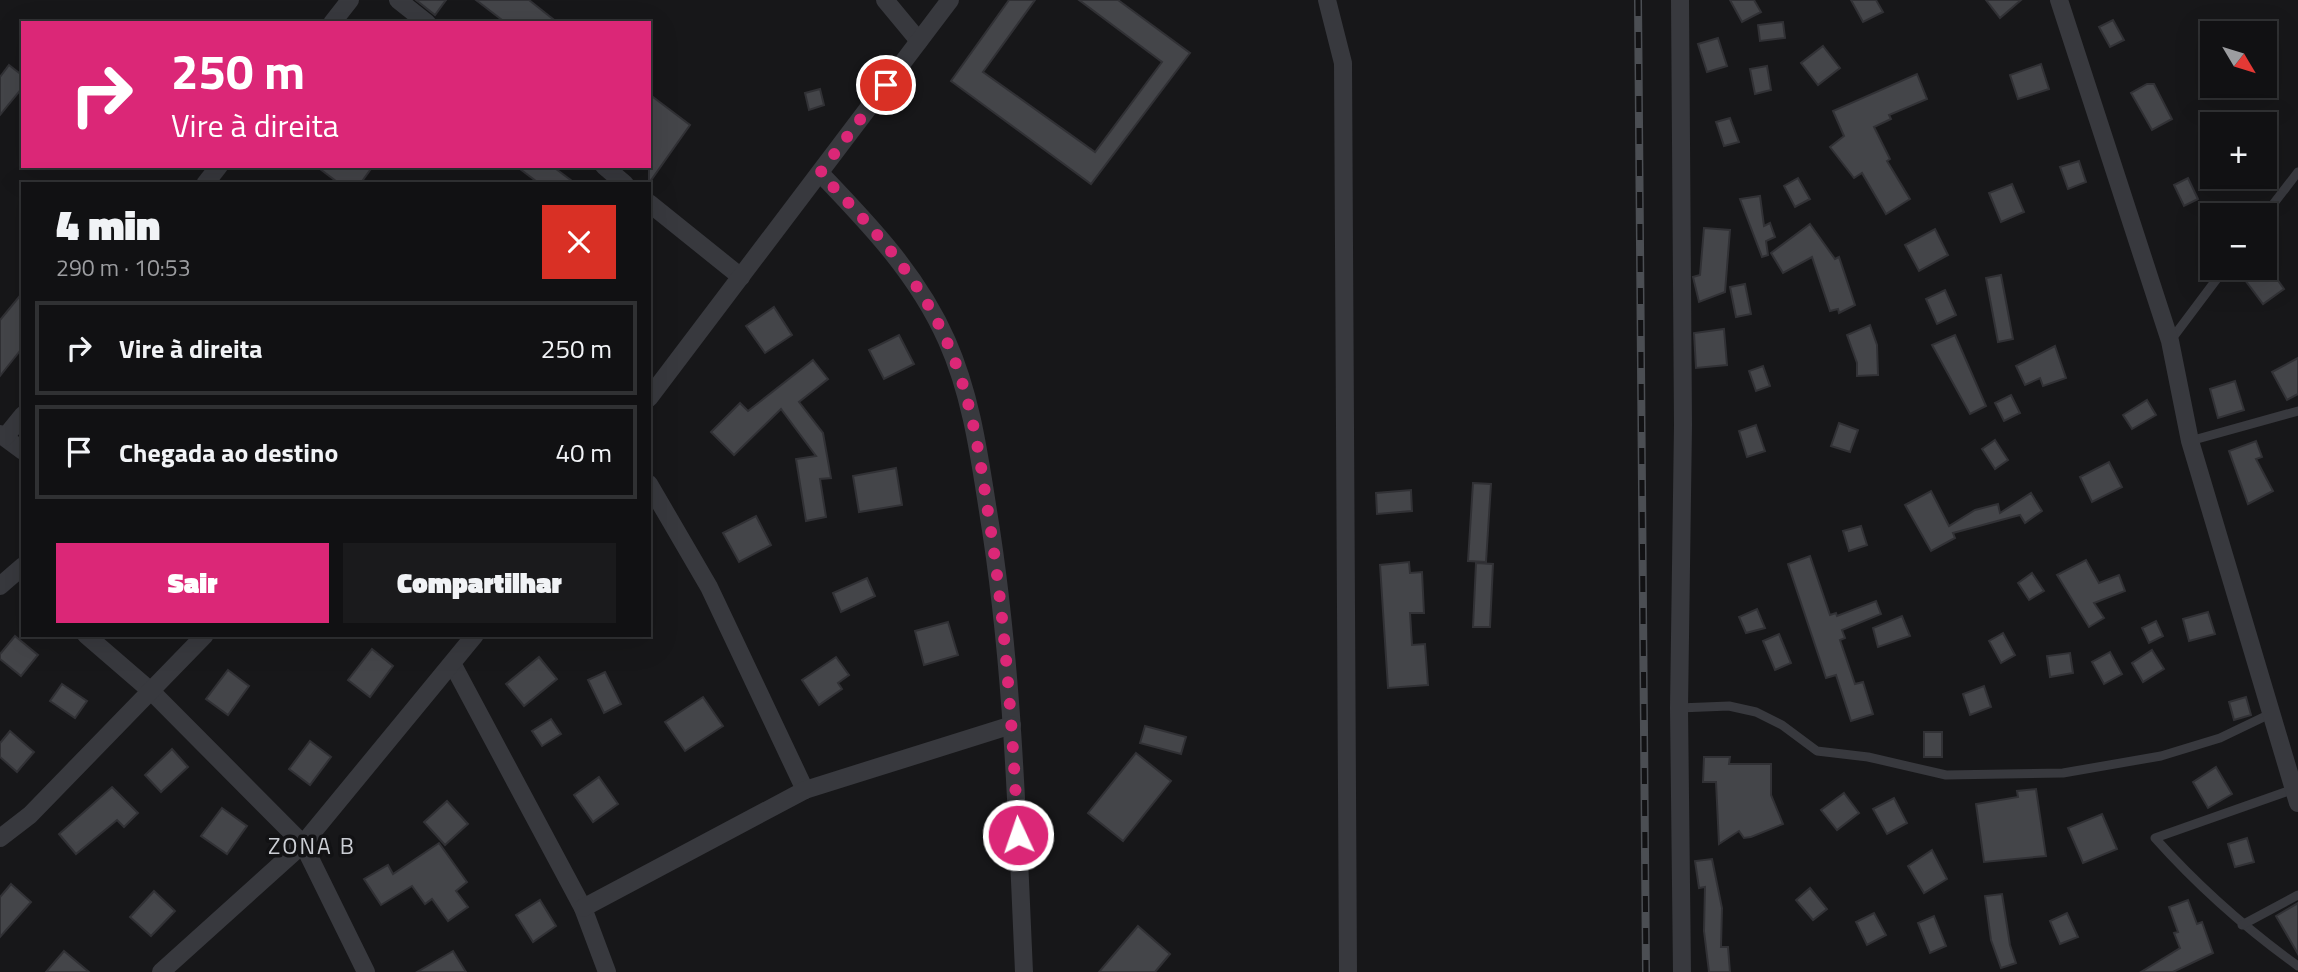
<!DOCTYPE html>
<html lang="pt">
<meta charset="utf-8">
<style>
body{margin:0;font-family:"Titillium Web",sans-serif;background:#1a1a1c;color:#f1f3f6;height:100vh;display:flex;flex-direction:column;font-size:26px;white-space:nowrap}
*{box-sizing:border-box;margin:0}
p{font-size:23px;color:#9c9da0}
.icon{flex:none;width:38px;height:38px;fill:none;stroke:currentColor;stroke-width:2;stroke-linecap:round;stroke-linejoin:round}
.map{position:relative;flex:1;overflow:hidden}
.side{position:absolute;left:21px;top:182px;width:630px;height:455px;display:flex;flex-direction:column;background:#111113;border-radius:0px;box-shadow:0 7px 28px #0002,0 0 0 2px #303133}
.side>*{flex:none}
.hud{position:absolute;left:21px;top:21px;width:630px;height:147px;border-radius:0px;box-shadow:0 7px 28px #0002,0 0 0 2px #303133;background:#db2777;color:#fff;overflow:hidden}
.needle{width:46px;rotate:128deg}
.buttons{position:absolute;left:2200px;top:21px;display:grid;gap:14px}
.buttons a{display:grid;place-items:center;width:77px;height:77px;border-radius:0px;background:#111113;box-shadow:0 7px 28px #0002,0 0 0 2px #303133;font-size:35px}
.pin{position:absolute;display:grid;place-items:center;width:60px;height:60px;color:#fff;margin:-30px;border:4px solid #fff;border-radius:50%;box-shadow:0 2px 7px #0007}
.me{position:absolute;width:77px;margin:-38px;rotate:357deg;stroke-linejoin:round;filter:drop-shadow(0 0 5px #0008)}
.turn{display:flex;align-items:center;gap:24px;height:147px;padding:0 35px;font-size:32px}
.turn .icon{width:91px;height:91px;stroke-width:2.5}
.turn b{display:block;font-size:49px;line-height:60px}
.round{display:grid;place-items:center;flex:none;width:74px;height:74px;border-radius:0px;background:#1a1a1c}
.headline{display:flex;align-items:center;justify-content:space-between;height:119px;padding:0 35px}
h1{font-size:42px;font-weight:800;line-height:52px}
.primary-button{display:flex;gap:14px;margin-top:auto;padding:14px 35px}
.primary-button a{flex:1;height:80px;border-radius:0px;background:#db2777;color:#fff;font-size:28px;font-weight:800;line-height:80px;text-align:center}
.primary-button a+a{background:#1a1a1c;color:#f1f3f6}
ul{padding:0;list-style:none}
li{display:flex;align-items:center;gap:21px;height:94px;margin:0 14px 10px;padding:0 21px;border:4px solid #303133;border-radius:0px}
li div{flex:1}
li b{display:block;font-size:26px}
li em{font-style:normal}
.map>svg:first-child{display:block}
.building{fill:#444549;stroke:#313135;stroke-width:2}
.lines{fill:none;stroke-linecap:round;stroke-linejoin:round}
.service{stroke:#38393e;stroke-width:9}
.minor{stroke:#38393e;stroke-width:18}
.rail-casing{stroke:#4b4e53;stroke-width:8}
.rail{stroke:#121214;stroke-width:5;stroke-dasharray:16;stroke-linecap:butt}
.route{stroke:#db2777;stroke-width:12;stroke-dasharray:0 21.6}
.labels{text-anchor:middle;stroke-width:7;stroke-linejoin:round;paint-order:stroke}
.neighbourhood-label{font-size:23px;letter-spacing:2px;fill:#cbced4;stroke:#121214}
</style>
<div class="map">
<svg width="2298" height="972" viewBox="0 0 2298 972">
<rect width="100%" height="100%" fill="#171719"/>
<!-- building -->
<g class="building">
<polygon points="416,0 446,0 435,15"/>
<polygon points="476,0 529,0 558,23 506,23"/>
<polygon points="1009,0 1035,0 983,72 1095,152 1162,62 1079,0 1118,0 1190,53 1091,184 951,81"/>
<polygon points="1730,0 1754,0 1761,12 1742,22"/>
<polygon points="1851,0 1876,0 1883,12 1863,22"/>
<polygon points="1986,0 2021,0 2000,18"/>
<polygon points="2113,20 2124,40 2110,47 2099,27"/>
<polygon points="1783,22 1785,38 1760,41 1758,25"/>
<polygon points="1718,38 1727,66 1707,72 1698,44"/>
<polygon points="1823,46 1840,68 1818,85 1801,63"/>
<polygon points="2041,64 2049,89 2018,99 2010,75"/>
<polygon points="9,65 23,76 23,87 0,115 0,77"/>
<polygon points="1767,66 1771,90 1755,94 1750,69"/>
<polygon points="1917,74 1927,99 1889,115 1891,119 1874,127 1890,159 1887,161 1910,199 1886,214 1862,173 1854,178 1830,147 1844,136 1833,111"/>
<polygon points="2147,84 2154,84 2172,119 2152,130 2131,93"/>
<polygon points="820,89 824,105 809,110 805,93"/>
<polygon points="649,94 690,125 649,183"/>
<polygon points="1730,118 1739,142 1724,146 1716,122"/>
<polygon points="2079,161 2086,182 2068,189 2060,167"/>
<polygon points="316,166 373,166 360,184 340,184"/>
<polygon points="516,166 552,166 576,184 540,184"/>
<polygon points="1798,178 1810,199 1795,207 1784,186"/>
<polygon points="2188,178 2198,199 2184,206 2174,185"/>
<polygon points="2012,184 2024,212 2001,222 1989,193"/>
<polygon points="1760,196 1764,226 1770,223 1775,237 1766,241 1768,255 1762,257 1740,199"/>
<polygon points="1810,224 1835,259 1839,257 1855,305 1839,313 1838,309 1830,311 1812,257 1783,273 1771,253"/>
<polygon points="1704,228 1730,230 1725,292 1699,302 1693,277 1700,275"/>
<polygon points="1935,229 1948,255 1919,271 1905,245"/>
<polygon points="2267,265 2284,289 2263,304 2245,280"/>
<polygon points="2001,275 2013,339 1998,342 1986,278"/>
<polygon points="1745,284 1751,314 1736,317 1730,287"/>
<polygon points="1945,290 1956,315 1937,324 1926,299"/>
<polygon points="23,292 23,347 0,376 0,320"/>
<polygon points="774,307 792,335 765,353 746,326"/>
<polygon points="1870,325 1877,345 1878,375 1857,376 1857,363 1847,335"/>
<polygon points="1724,329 1727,365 1696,368 1694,333"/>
<polygon points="899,335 914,364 884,379 869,350"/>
<polygon points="1955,335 1986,406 1970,414 1932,345"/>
<polygon points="2055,346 2066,378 2043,386 2040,378 2025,385 2016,366"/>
<polygon points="2298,358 2298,394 2287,400 2272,372"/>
<polygon points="813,360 828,379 799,402 823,433 831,478 820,479 826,517 806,521 796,459 816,456 781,409 734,455 711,432 740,403 748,411"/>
<polygon points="1763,366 1770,386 1756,391 1749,371"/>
<polygon points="2235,381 2244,410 2218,418 2210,389"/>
<polygon points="2011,395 2020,413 2004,421 1995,403"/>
<polygon points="2147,400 2156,415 2132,429 2123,415"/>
<polygon points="1839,423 1858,430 1850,452 1831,446"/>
<polygon points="1756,425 1765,451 1747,457 1739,431"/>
<polygon points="1995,440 2008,460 1995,469 1982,449"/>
<polygon points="2256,441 2262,457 2256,459 2273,491 2248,504 2229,451"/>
<polygon points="2109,462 2122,487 2092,502 2080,477"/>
<polygon points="896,468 902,505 859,512 853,476"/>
<polygon points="1473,483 1491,484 1486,562 1468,561"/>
<polygon points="1411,490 1412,511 1377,514 1376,493"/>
<polygon points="1931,491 1949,526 1975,510 1998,504 2000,513 2031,493 2042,511 2025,523 2020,515 1953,533 1955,538 1931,551 1905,505"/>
<polygon points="756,516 771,545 739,562 723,533"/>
<polygon points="1861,526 1867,545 1849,551 1843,531"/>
<polygon points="1810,556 1830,615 1836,613 1837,616 1876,601 1881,614 1842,630 1845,638 1840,640 1855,684 1863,682 1873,714 1851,721 1836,675 1826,678 1788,564"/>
<polygon points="2086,560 2099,583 2119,575 2125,591 2094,603 2104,618 2089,627 2057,575"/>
<polygon points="1409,562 1410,573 1422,572 1424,613 1410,613 1412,645 1425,644 1428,685 1388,688 1380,565"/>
<polygon points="1476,563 1493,564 1490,627 1473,627"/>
<polygon points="2032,573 2044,591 2029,600 2018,583"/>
<polygon points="867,578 875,596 841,612 833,593"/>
<polygon points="1757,609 1765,628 1746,633 1739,617"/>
<polygon points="2208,612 2215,634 2189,641 2183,619"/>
<polygon points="1902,616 1910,636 1878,647 1873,628"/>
<polygon points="2156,621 2163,636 2149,643 2142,628"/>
<polygon points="948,622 958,655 924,665 915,631"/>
<polygon points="2003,633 2015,655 2001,663 1989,641"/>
<polygon points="1779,634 1791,663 1775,670 1763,641"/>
<polygon points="15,636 38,655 21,676 0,659 0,654"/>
<polygon points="372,649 393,666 370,697 348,680"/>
<polygon points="2152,650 2164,669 2143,682 2132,663"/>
<polygon points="2110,652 2122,674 2104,684 2092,662"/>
<polygon points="2070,653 2073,673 2050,677 2047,656"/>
<polygon points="539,657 557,679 524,706 506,684"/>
<polygon points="836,657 849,675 838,683 842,689 819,705 802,680"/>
<polygon points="228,670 249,686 228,715 206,699"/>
<polygon points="605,672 621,704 604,713 588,680"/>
<polygon points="62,684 87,701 75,718 50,701"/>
<polygon points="1984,686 1991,707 1970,715 1963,694"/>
<polygon points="703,697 723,726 685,751 665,722"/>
<polygon points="2246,697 2251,715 2234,720 2229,702"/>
<polygon points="551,719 561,734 542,746 532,731"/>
<polygon points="1145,726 1186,737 1181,754 1140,743"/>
<polygon points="10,731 34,752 17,772 0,757 0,743"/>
<rect x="1924" y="732" width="18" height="25"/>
<polygon points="310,741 331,757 310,785 289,769"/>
<polygon points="172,749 188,767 161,792 145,775"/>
<polygon points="1136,753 1171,781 1123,841 1088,813"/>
<polygon points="1704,757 1730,757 1729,764 1771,764 1771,795 1783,824 1751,837 1744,838 1739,831 1719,844 1716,782 1703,782"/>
<polygon points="2216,767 2232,794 2208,808 2193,782"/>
<polygon points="599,777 618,804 593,822 574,795"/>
<polygon points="112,787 138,813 124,827 117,820 76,854 59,834"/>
<polygon points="2036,789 2046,856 1984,862 1976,804 2018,797 2017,791"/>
<polygon points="1844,793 1859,813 1837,830 1821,810"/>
<polygon points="1894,798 1907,823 1887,834 1873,809"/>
<polygon points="447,801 468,824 445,845 424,822"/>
<polygon points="222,808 247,826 227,854 201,836"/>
<polygon points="2102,814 2117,849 2083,863 2068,828"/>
<polygon points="2247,838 2254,862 2235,867 2228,844"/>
<polygon points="439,843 467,882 456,891 468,907 448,921 432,899 425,904 412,886 381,905 364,879 388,865 393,874"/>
<polygon points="1932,850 1947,879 1924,893 1908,866"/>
<polygon points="1712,859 1722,908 1721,947 1728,947 1730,972 1709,972 1704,931 1705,887 1699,888 1695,861"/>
<polygon points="11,884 31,902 0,937 0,897"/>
<polygon points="1810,888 1827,909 1813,920 1796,900"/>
<polygon points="154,891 175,911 151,936 130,917"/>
<polygon points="2002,894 2010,945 2016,963 2001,968 1991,940 1985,896"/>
<polygon points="540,900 556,926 533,942 516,915"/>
<polygon points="2188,900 2197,924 2202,922 2213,953 2173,972 2141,972 2180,948 2174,933 2178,932 2169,907"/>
<polygon points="2298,903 2298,954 2276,916"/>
<polygon points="1874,913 1886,935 1867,945 1856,922"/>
<polygon points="2067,913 2078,937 2060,944 2050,921"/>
<polygon points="1934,916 1946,946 1930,953 1918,923"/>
<polygon points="1138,926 1170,954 1155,972 1099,972"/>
<polygon points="64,951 89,972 46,972"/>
<polygon points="453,951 466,972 417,972"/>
</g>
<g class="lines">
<!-- service -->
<g class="service">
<polyline points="2264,216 2298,172"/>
<polyline points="2171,340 2225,268"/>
<polyline points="2190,441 2298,411"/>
<polyline points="1679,708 1729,706 1756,712 1782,725 1817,751 1868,757 1946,775 2063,773 2161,756 2220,738 2272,713"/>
<path d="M2294,789L2155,838C2198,886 2245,928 2298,966"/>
<polyline points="2242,925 2298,895"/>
</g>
<!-- minor -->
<g class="minor">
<polyline points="398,0 427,23"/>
<polyline points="885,0 919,41"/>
<polyline points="1327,0 1343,63 1348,972"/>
<polyline points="1680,0 1683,425 1679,708 1682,972"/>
<polyline points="2059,0 2170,341 2190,441 2298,803"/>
<polyline points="332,23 350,0"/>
<polyline points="604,166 625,184"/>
<path d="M820,173C869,224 918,275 947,341C971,395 979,454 988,511C1013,664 1017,818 1024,972"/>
<polyline points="205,184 219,166"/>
<polyline points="649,203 741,277"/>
<polyline points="649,398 950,0"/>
<polyline points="0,434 23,451"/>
<polyline points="5,437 23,415"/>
<polyline points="649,484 709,587 805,790"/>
<polyline points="0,586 23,566"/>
<polyline points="86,635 152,692 303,844 366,972"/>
<polyline points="453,665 583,908 607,972"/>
<polyline points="0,838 30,815 205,635"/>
<polyline points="583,908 805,790 1012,725"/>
<polyline points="161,972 303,844 475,635"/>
</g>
<defs>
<polyline id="rail" points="1638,0 1646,972"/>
</defs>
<!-- rail casing -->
<use href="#rail" class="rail-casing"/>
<!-- rail -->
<use href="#rail" class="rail"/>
</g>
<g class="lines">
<!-- route -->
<path class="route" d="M886,85L820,173C869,224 918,275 947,342C970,393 979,451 987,506C1005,615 1012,725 1018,835"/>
</g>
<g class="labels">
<!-- neighbourhood labels -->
<g class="neighbourhood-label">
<text x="312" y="854">ZONA B</text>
</g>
</g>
</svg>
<div class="buttons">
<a><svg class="needle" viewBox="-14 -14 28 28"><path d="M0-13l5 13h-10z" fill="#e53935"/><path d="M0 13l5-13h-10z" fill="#9c9da0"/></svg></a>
<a>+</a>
<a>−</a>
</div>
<div class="pin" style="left:886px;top:85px;background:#d93025"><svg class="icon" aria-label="arrive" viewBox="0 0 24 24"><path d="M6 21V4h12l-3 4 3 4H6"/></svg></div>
<svg class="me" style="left:1018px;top:835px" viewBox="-20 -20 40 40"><circle r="17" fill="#db2777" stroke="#fff" stroke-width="3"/><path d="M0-11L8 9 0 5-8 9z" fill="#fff"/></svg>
<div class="hud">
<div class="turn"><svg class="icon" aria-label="right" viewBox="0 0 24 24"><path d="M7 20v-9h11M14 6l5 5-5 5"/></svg><div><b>250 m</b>Vire à direita</div></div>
</div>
<section class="side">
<div class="headline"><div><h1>4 min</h1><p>290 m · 10:53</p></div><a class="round" style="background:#d93025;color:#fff"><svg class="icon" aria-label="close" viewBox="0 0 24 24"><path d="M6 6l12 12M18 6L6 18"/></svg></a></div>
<ul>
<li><svg class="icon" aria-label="right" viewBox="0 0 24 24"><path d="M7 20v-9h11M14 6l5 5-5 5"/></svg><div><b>Vire à direita</b></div><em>250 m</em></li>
<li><svg class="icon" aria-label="arrive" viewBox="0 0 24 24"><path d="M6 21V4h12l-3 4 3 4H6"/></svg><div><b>Chegada ao destino</b></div><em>40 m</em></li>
</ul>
<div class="primary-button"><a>Sair</a><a>Compartilhar</a></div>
</section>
</div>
